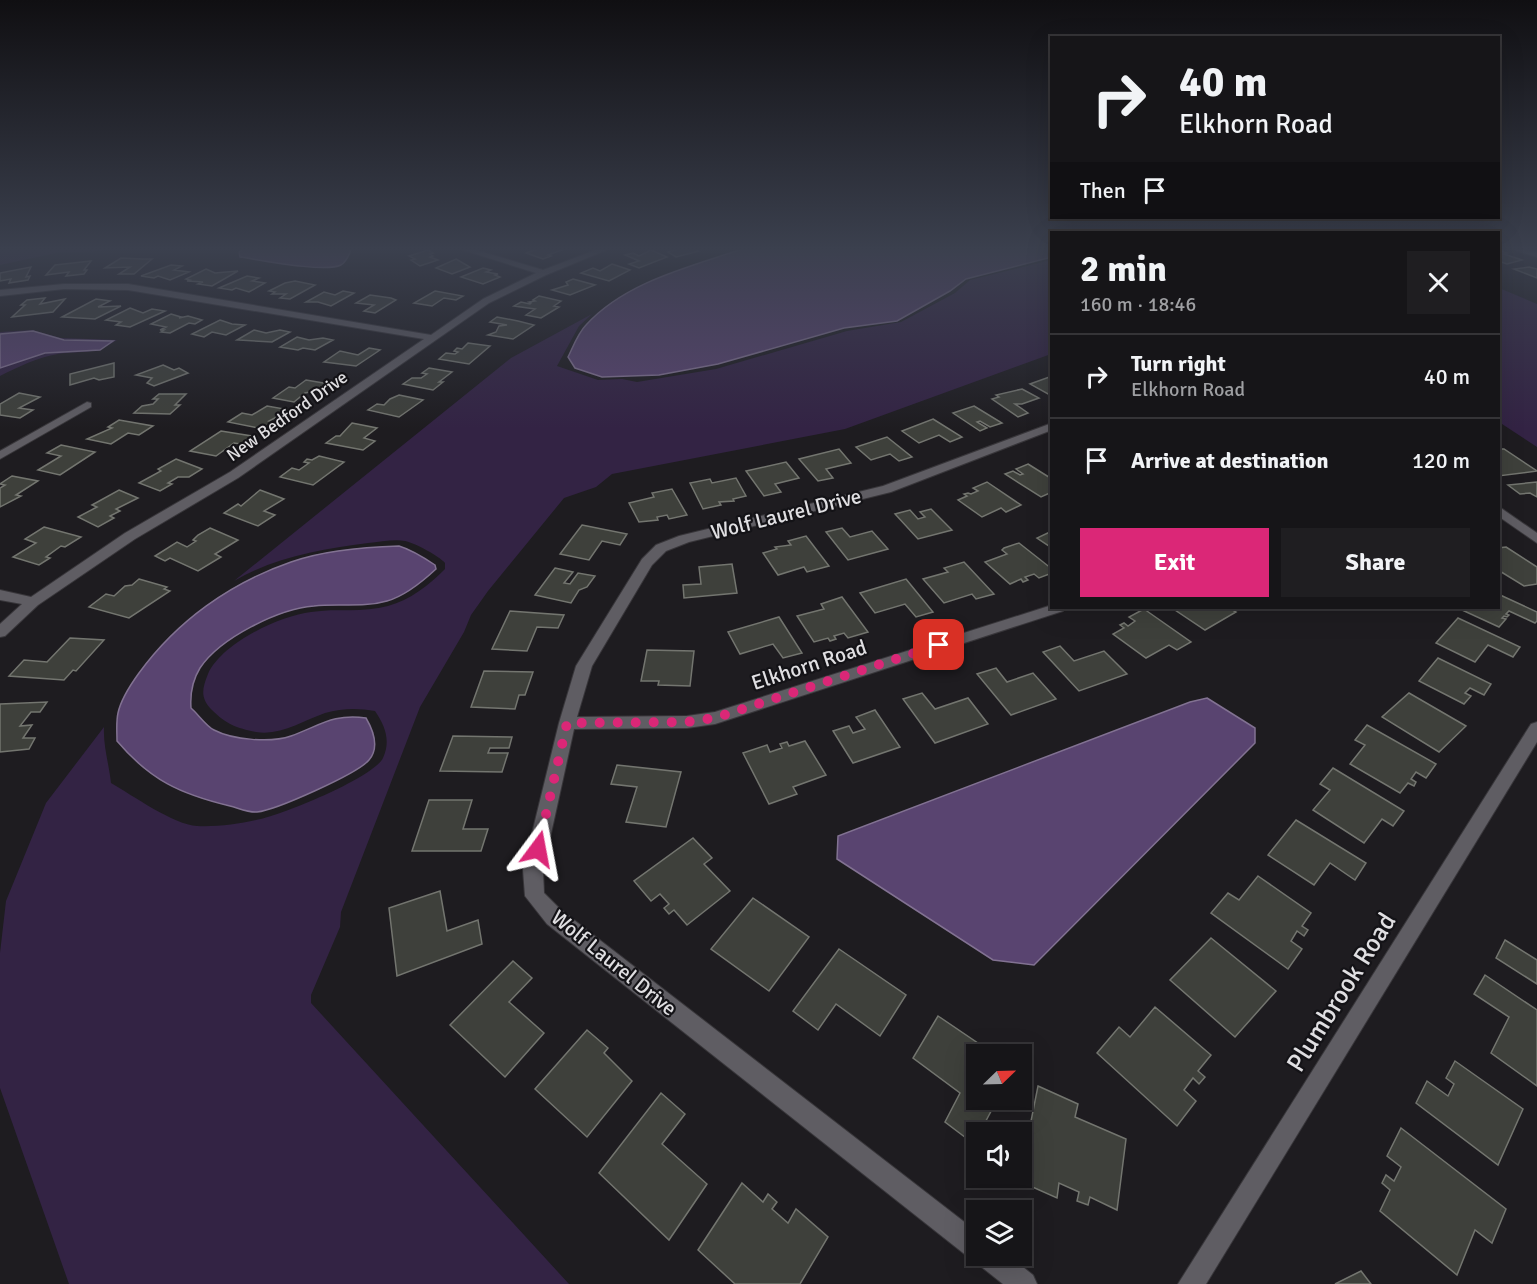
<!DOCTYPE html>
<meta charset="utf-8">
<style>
body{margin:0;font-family:Signika,sans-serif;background:#1f1e21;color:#f1f3f6;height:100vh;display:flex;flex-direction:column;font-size:22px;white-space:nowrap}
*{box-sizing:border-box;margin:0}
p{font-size:20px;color:#9e9fa2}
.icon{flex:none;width:33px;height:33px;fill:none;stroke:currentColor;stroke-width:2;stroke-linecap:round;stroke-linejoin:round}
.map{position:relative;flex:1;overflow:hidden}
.panel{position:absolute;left:1050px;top:231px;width:450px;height:378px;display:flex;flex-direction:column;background:#161518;border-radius:0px;box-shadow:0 6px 24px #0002,0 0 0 2px #353437}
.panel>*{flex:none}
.guide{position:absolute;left:1050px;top:36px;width:450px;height:183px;border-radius:0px;box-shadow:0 6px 24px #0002,0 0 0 2px #353437;background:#161518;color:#f1f3f6;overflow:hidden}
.needle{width:39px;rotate:67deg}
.fabs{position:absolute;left:966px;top:1044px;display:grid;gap:12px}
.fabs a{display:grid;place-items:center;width:66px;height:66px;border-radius:0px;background:#161518;box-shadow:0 6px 24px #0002,0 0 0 2px #353437;font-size:30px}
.pin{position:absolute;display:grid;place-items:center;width:51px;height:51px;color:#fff;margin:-26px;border-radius:12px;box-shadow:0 3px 9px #0006}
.me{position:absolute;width:66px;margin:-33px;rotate:13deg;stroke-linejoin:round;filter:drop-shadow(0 0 4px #0008)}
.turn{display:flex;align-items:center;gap:21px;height:126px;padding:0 30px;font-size:27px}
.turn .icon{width:78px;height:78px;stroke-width:2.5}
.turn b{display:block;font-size:42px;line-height:51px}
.then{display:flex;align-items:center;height:57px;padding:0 30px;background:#0003;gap:12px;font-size:22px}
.round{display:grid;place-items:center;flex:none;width:63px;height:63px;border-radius:0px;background:#1f1e21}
.summary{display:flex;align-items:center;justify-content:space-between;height:102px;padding:0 30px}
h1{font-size:36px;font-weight:700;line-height:45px}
.primary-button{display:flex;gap:12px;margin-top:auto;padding:12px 30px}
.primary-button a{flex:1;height:69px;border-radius:0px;background:#db2777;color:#fff;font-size:24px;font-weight:700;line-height:69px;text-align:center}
.primary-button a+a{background:#1f1e21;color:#f1f3f6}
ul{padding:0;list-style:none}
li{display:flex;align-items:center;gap:18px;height:84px;padding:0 30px;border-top:2px solid #353437}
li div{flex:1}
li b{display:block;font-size:22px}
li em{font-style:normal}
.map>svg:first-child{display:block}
.green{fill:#332344}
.water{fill:#594470;stroke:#827292;stroke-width:1.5}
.building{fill:#3e403b;stroke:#73756f;stroke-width:1.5}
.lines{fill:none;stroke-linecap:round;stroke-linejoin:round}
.minor-casing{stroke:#38363a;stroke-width:2}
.minor{fill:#5f5d63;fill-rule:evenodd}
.route{stroke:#db2777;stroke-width:10;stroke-dasharray:0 18}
.labels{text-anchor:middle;stroke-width:4.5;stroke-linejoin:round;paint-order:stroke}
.far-street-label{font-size:18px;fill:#e0dfe2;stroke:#141317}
.street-label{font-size:21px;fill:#e0dfe2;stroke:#141317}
.near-street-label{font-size:26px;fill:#e0dfe2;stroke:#141317}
</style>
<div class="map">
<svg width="1537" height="1284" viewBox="0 0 1537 1284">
<rect width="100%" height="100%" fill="#1e1c20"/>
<!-- green -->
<g class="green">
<polygon points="0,249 135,249 56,253 0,265"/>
<path d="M1051,260V354L845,429L612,474L596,487L564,498L488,591L471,615L464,632L420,707L341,912L340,927L311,995V1003L569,1284H69L0,1088V953L6,901L46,803L104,727C103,746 109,764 111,783C132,795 174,825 197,826C216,827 238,824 256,820C280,816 373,778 383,758C391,740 385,726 375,711C359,708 342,708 325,713C302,721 281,736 256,732C236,728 226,724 212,710C200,698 202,689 208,674C222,643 279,616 311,612C337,608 363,613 388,606C410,600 429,585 445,569V563C439,556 415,543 405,541C394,539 380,542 368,543C321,549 275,557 234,581L511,358L592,314L579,326L557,366L598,380L622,379L637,382L716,369L847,331L901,322L955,293L970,280Z"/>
<polygon points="1499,288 1537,304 1537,447 1499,422"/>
<path d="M32,330L61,338L117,340C92,356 86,350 58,354C38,357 18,367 0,376V332Z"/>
</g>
<!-- water -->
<g class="water">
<path d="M244,249H351C349,256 347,261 341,265C325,273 261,260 240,257L239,252Z"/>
<path d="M742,249H1051L1052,257L966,279L950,291L897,321L844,328L718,364L659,375L602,377L575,368L568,357C573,347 578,333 586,325C625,282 689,267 742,249Z"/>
<polygon points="33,331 64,340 113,341 100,350 45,353 0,368 0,334"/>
<path d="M399,546C409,549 426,559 435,565L436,569C422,582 405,596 387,601C363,608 338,603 314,606C278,609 220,638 200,668C192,681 190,694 191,708C198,714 206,726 214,730C233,740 271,743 291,736C319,726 334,713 366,718C373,730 380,747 369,760C357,774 276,810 257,812C249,813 238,808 230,806C180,794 150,780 117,741C117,732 116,722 118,713C121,699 131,684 139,673C177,621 230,583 291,562C325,550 363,547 399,546Z"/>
<polygon points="1207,698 1255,728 1255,743 1034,965 993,960 837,859 838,836 1190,702"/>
</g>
<!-- building -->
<g class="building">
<polygon points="537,249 561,249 562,250 548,255 551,256 543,259 526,253"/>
<polygon points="678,249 697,249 699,251 676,257 668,252"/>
<polygon points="428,250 433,253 430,254 433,256 430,257 438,260 420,266 411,260 415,259 409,256"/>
<polygon points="651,250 667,257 639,268 629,264 639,261 625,255 633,253 639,256"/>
<polygon points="1498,250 1507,253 1504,254 1522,260 1507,264 1498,261"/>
<polygon points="121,258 142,259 152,259 134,274 119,274 130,267 105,268"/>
<polygon points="456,259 470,267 452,274 436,268"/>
<polygon points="91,261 84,270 87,270 84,274 66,276 69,272 46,275 55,265"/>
<polygon points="612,264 630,270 609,281 581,273 593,268 600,271"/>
<polygon points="171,265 182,266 174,270 189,272 170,280 158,276 154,278 141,276"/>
<polygon points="31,267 26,277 30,276 28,280 9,283 11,279 0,281 0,273"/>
<polygon points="1529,267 1537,269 1537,278 1514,269"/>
<polygon points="483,268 491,270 486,272 498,274 495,275 500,277 483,284 461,277"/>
<polygon points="206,269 215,273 238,271 212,286 198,284 203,282 187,281 190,280 186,279"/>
<polygon points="247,276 259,278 252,281 265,283 249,292 236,288 232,290 219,288"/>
<polygon points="573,279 595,285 570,295 552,290 568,285 566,282"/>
<polygon points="295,281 315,285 290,299 280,298 286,294 272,294 275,292 269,291 285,283"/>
<polygon points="343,291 354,293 331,306 318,302 306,302 324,292 335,295"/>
<polygon points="435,291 463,296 456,300 444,298 432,306 414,303"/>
<polygon points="370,295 391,298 396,300 375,313 364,311 374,305 356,303"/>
<polygon points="539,296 561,301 554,306 559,307 541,318 526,315 535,309 514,306 521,302 530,304 531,303 529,302 535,301 533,300"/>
<polygon points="45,298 40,304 65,299 53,312 12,317 25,305 21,305 27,300"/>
<polygon points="96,299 110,301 98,307 121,306 95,319 62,317"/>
<polygon points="130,308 143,313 152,309 165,311 130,327 116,325 121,322 106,320"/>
<polygon points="171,314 181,317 179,318 188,316 202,320 195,324 189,323 170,333 161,332 164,330 160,330 166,327 151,324"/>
<polygon points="497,317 518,321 534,325 513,339 488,335 496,332 499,326 507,325 490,322"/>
<polygon points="220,320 232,324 245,325 226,335 212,332 204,337 192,334"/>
<polygon points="254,330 266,333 280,330 290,332 272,342 237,340"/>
<polygon points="297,337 309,340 323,338 333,340 315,350 303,348 298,350 280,347"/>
<polygon points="468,343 490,346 469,364 439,359 446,353 455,354 458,352 454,351 457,348 462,349"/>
<polygon points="369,348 380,350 356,366 324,362 340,351 358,355"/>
<polygon points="114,363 114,377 99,380 94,378 70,385 70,374"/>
<polygon points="163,365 174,370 179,368 188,373 154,386 147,383 152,378 136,375"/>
<polygon points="429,368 452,372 439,382 443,382 433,390 403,384 412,378 421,378 427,374 422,373"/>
<polygon points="1052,376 1052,392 1048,394 1030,384"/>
<polygon points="306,380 329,384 320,390 305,393 294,402 273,398 289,387 295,388"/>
<polygon points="1022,389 1039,398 1022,404 1015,404 1028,413 1018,417 992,399 999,397 996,395"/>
<polygon points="19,393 40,397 19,408 33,410 20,418 0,415 0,404"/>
<polygon points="159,394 186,394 175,405 180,405 170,414 134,413 142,406 153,404 158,399 153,399"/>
<polygon points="399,395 423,400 399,417 368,410 377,404 384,405 390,399"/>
<polygon points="267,406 290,410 269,421 273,422 263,429 228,422 242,413 252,415"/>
<polygon points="974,406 1002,423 990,427 980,421 977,422 987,428 980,431 953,413"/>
<polygon points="933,419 962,437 950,442 939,435 919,443 902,431"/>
<polygon points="119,420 153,426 139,435 128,433 111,444 87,439 112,428 108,427"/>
<polygon points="352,423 377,428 364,438 375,441 363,450 326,443 336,436 340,436"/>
<polygon points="221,431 252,436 241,444 234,443 216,456 190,451"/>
<polygon points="887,437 912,457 899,461 890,454 871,460 856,447"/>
<polygon points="61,445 95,452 60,475 38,470 61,456 47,453"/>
<polygon points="839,449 851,463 826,469 833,478 818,481 799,459"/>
<polygon points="1498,449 1504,449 1537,471 1498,476"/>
<polygon points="319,456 344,462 313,485 280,477 292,468 299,470 309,463 304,462 307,459 312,460"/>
<polygon points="176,459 202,469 189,477 178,477 168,483 172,484 160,491 139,483 161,471 158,469"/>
<polygon points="786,462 799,478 775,484 781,492 764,496 746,471"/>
<polygon points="1028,464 1052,479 1052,492 1041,497 1005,474 1013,471 1020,475 1023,474 1016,469"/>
<polygon points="12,476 38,481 16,495 21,496 0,507 0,488 5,485 0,484"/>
<polygon points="736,478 746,496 733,499 734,501 719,502 721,505 703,509 690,483 710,479 712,483"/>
<polygon points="987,482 1021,505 1006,512 1001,508 982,517 958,500 967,496 964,494 968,493 971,494 978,491 973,488"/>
<polygon points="1537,482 1537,497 1530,493 1520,494 1508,485"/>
<polygon points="672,489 687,515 669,519 667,515 657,517 658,520 639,522 629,503 654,497 652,493"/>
<polygon points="119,490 138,498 116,509 120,511 110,516 114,518 98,527 78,517 97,507 92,505"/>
<polygon points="260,490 284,499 264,511 275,515 258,526 224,513 238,504 241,506"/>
<polygon points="931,509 952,530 918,539 895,514 910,510 918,519 925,517 920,512"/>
<polygon points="582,525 627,534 620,545 602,541 589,560 560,554"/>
<polygon points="44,527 81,537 65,547 61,546 46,557 50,558 39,565 13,557 36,543 25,539"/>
<polygon points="210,528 238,540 215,554 221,557 198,571 170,558 165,561 155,556 177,542 187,547 196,541 193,540 198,535"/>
<polygon points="842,528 850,537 872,531 888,549 848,560 826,532"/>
<polygon points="1052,531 1052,548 1037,538"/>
<polygon points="806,536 829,566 807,572 804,567 778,575 763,553 777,549 775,547 791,545 788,541"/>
<polygon points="1019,543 1052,569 1052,573 1039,578 1034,574 1025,577 1028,580 1023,582 1021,579 1010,584 985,562 1007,554 1002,550 1004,548"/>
<polygon points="1506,547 1537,567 1537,584 1524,586 1498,570 1498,548"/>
<polygon points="964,562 994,594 976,599 972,594 944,603 923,579 948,572 944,568"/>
<polygon points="732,564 737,593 684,598 683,585 701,584 699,567"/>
<polygon points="555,568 573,572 564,583 570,584 578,573 595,576 587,587 579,590 571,603 535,595"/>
<polygon points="139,579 167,587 164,589 170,591 129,618 89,607 106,594 114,596 125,586 132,585"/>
<polygon points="906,579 933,612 916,617 905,604 875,613 860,593"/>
<polygon points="1498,594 1537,612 1537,621 1535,623 1509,611 1506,614 1509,615 1507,617 1504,616 1502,618 1506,619 1499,627 1462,610 1464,608 1498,608"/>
<polygon points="842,597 868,632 848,638 844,633 834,636 836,639 830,641 828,638 814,642 797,616 824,609 821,604"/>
<polygon points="1172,608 1229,608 1236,612 1205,630"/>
<polygon points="1144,609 1191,642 1177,650 1169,645 1146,658 1113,634 1124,628 1120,625 1124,623 1128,626 1135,621 1129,617"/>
<polygon points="510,611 564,615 558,628 537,627 527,651 492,649"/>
<polygon points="779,617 802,653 783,658 773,644 740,654 728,632"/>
<polygon points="1458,618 1520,647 1513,657 1488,645 1475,662 1436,643"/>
<polygon points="70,638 104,640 76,671 73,670 64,680 9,676 24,660 47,662"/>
<polygon points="1060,646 1074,661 1104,651 1127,674 1079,691 1043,652"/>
<polygon points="647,650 694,651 690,686 658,685 659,681 641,681"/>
<polygon points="1438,658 1491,684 1484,695 1470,688 1465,693 1471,696 1464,704 1419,681"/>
<polygon points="996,668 1007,682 1033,673 1056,699 1011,715 977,674"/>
<polygon points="484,671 533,672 525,695 519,695 515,709 471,707"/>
<polygon points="922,693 935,709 968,698 988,724 935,743 903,699"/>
<polygon points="1409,693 1466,726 1439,752 1382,717"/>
<polygon points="47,702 40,712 31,712 20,726 32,725 23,738 35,738 29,749 0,752 0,704"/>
<polygon points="875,710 900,747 853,763 833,731 849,726 853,733 865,729 856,717"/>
<polygon points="1367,725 1436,764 1426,778 1416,772 1411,779 1416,782 1414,786 1408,783 1400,793 1350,764 1365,745 1355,740"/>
<polygon points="453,736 512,737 509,748 490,748 488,753 508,753 502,772 440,771"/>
<polygon points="805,741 826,775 793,787 797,794 769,804 743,753 767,745 770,752 782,748 780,744 787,742 789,746"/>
<polygon points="617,765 681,772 666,827 626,822 637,787 611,784"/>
<polygon points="1333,768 1404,811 1393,826 1382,819 1364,843 1313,810 1330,790 1320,784"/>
<polygon points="429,800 472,800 463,829 488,829 481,851 412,851"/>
<polygon points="1296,820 1366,863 1355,880 1330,863 1314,885 1268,855"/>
<polygon points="693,838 712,858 704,864 730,891 687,925 674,910 669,914 664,908 669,904 660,894 651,901 634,881"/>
<polygon points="1258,876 1311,913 1302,926 1308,930 1304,936 1297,931 1291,941 1302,949 1288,969 1211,913 1228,893 1239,900"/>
<polygon points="440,891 447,931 478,920 482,944 397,976 389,908"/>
<polygon points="753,898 809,937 769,991 711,949"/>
<polygon points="1211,938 1276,991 1235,1037 1170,980"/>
<polygon points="1505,940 1537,960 1537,984 1496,958"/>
<polygon points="839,949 906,995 880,1036 836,1004 818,1030 793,1011"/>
<polygon points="513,961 532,978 509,1002 544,1033 505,1077 450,1025"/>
<polygon points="1485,975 1537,1010 1537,1086 1491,1053 1509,1017 1474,994"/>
<polygon points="1155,1007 1211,1055 1198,1071 1205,1077 1199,1084 1193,1078 1184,1090 1196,1101 1177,1126 1097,1053 1119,1027 1130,1037"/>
<polygon points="938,1016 994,1054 976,1054 976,1100 997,1100 980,1132 976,1132 974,1144 945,1122 960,1093 913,1058"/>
<polygon points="587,1030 608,1048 604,1053 632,1081 587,1137 535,1089"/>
<polygon points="1455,1061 1523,1109 1498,1165 1416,1103 1427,1081 1448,1096 1454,1084 1446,1078"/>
<polygon points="1038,1086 1078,1104 1075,1117 1126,1139 1117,1210 1090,1197 1088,1205 1077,1201 1079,1192 1059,1183 1057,1198 1019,1181"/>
<polygon points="661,1093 685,1114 662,1144 707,1184 669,1240 599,1173"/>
<polygon points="1401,1128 1506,1209 1492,1243 1475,1230 1457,1275 1380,1211 1390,1190 1382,1183 1386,1175 1394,1181 1401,1167 1387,1156"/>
<polygon points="742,1183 763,1202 768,1194 777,1202 772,1209 788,1223 796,1209 828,1237 800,1284 735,1284 698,1250"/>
<polygon points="1361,1271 1371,1284 1335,1284"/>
</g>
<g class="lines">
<defs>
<g id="minor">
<polygon points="460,249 473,249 543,270 598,249 609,249 546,275 489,303 238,478 135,539 38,605 5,636 0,637 0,624 22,604 0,600 0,590 31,597 125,533 230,472 424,339 128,290 64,289 0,296 0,290 64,284 128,284 431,335 483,299 536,273"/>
<polygon points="1516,249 1537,252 1537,257 1517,251"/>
<polygon points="87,402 91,403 91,407 0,459 0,451"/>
<polygon points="1052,423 1052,430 891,492 689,542 666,551 652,565 592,666 577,717 687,716 715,712 1052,605 1052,608 1065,608 1063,611 715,724 687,728 574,729 543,870 544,893 561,910 976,1231 976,1256 1009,1256 1033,1275 1037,1284 1003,1284 979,1265 977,1260 967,1256 547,924 525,896 523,870 559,723 576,666 642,559 656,545 679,536 883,486"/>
<polygon points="1498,506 1537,533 1537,543 1498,516"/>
<polygon points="1537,722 1537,742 1206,1284 1178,1284 1531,724"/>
</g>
</defs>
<!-- minor casing -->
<use href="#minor" class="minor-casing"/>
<!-- minor -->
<use href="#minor" class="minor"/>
</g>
<!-- sky -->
<linearGradient id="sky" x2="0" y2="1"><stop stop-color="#100f12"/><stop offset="0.58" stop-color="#3b404e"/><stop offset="1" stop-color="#3b404e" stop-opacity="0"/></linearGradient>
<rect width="1537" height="429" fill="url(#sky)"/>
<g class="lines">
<!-- route -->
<polyline class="route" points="538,849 567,723 687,722 715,718 939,645"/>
</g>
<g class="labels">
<!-- far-street labels -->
<g class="far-street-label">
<text transform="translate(287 416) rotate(-35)" y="6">New Bedford Drive</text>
</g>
<!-- street labels -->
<g class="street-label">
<text transform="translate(786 514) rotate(-14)" y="7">Wolf Laurel Drive</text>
<text transform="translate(809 665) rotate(-18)" y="7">Elkhorn Road</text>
<text transform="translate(614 963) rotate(39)" y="7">Wolf Laurel Drive</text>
</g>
<!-- near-street labels -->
<g class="near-street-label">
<text transform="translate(1341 992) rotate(-58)" y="9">Plumbrook Road</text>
</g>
</g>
</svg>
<div class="fabs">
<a><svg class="needle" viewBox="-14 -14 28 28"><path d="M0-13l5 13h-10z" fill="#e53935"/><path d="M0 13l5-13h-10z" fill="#9e9fa2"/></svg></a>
<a><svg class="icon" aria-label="sound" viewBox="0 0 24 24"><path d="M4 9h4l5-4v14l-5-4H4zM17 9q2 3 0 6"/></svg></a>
<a><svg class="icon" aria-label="layers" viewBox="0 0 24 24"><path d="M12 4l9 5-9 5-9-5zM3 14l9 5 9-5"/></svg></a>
</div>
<div class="pin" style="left:939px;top:645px;background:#d93025"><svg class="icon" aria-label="arrive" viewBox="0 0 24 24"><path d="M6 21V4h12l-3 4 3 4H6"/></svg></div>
<svg class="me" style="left:538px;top:849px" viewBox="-20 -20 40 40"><path d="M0-17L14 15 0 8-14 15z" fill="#db2777" stroke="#fff" stroke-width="4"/></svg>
<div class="guide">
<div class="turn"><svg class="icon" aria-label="right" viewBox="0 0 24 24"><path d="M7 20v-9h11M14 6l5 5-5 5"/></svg><div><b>40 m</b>Elkhorn Road</div></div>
<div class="then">Then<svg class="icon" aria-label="arrive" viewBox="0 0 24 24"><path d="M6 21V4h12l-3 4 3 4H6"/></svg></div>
</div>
<section class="panel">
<div class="summary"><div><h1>2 min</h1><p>160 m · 18:46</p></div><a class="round"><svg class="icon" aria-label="close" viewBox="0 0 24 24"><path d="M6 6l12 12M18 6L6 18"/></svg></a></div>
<ul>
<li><svg class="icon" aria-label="right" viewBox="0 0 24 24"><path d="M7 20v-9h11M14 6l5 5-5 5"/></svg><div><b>Turn right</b><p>Elkhorn Road</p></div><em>40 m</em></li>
<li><svg class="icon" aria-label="arrive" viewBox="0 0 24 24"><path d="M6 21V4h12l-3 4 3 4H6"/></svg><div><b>Arrive at destination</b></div><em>120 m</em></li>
</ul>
<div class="primary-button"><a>Exit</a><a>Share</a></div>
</section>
</div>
